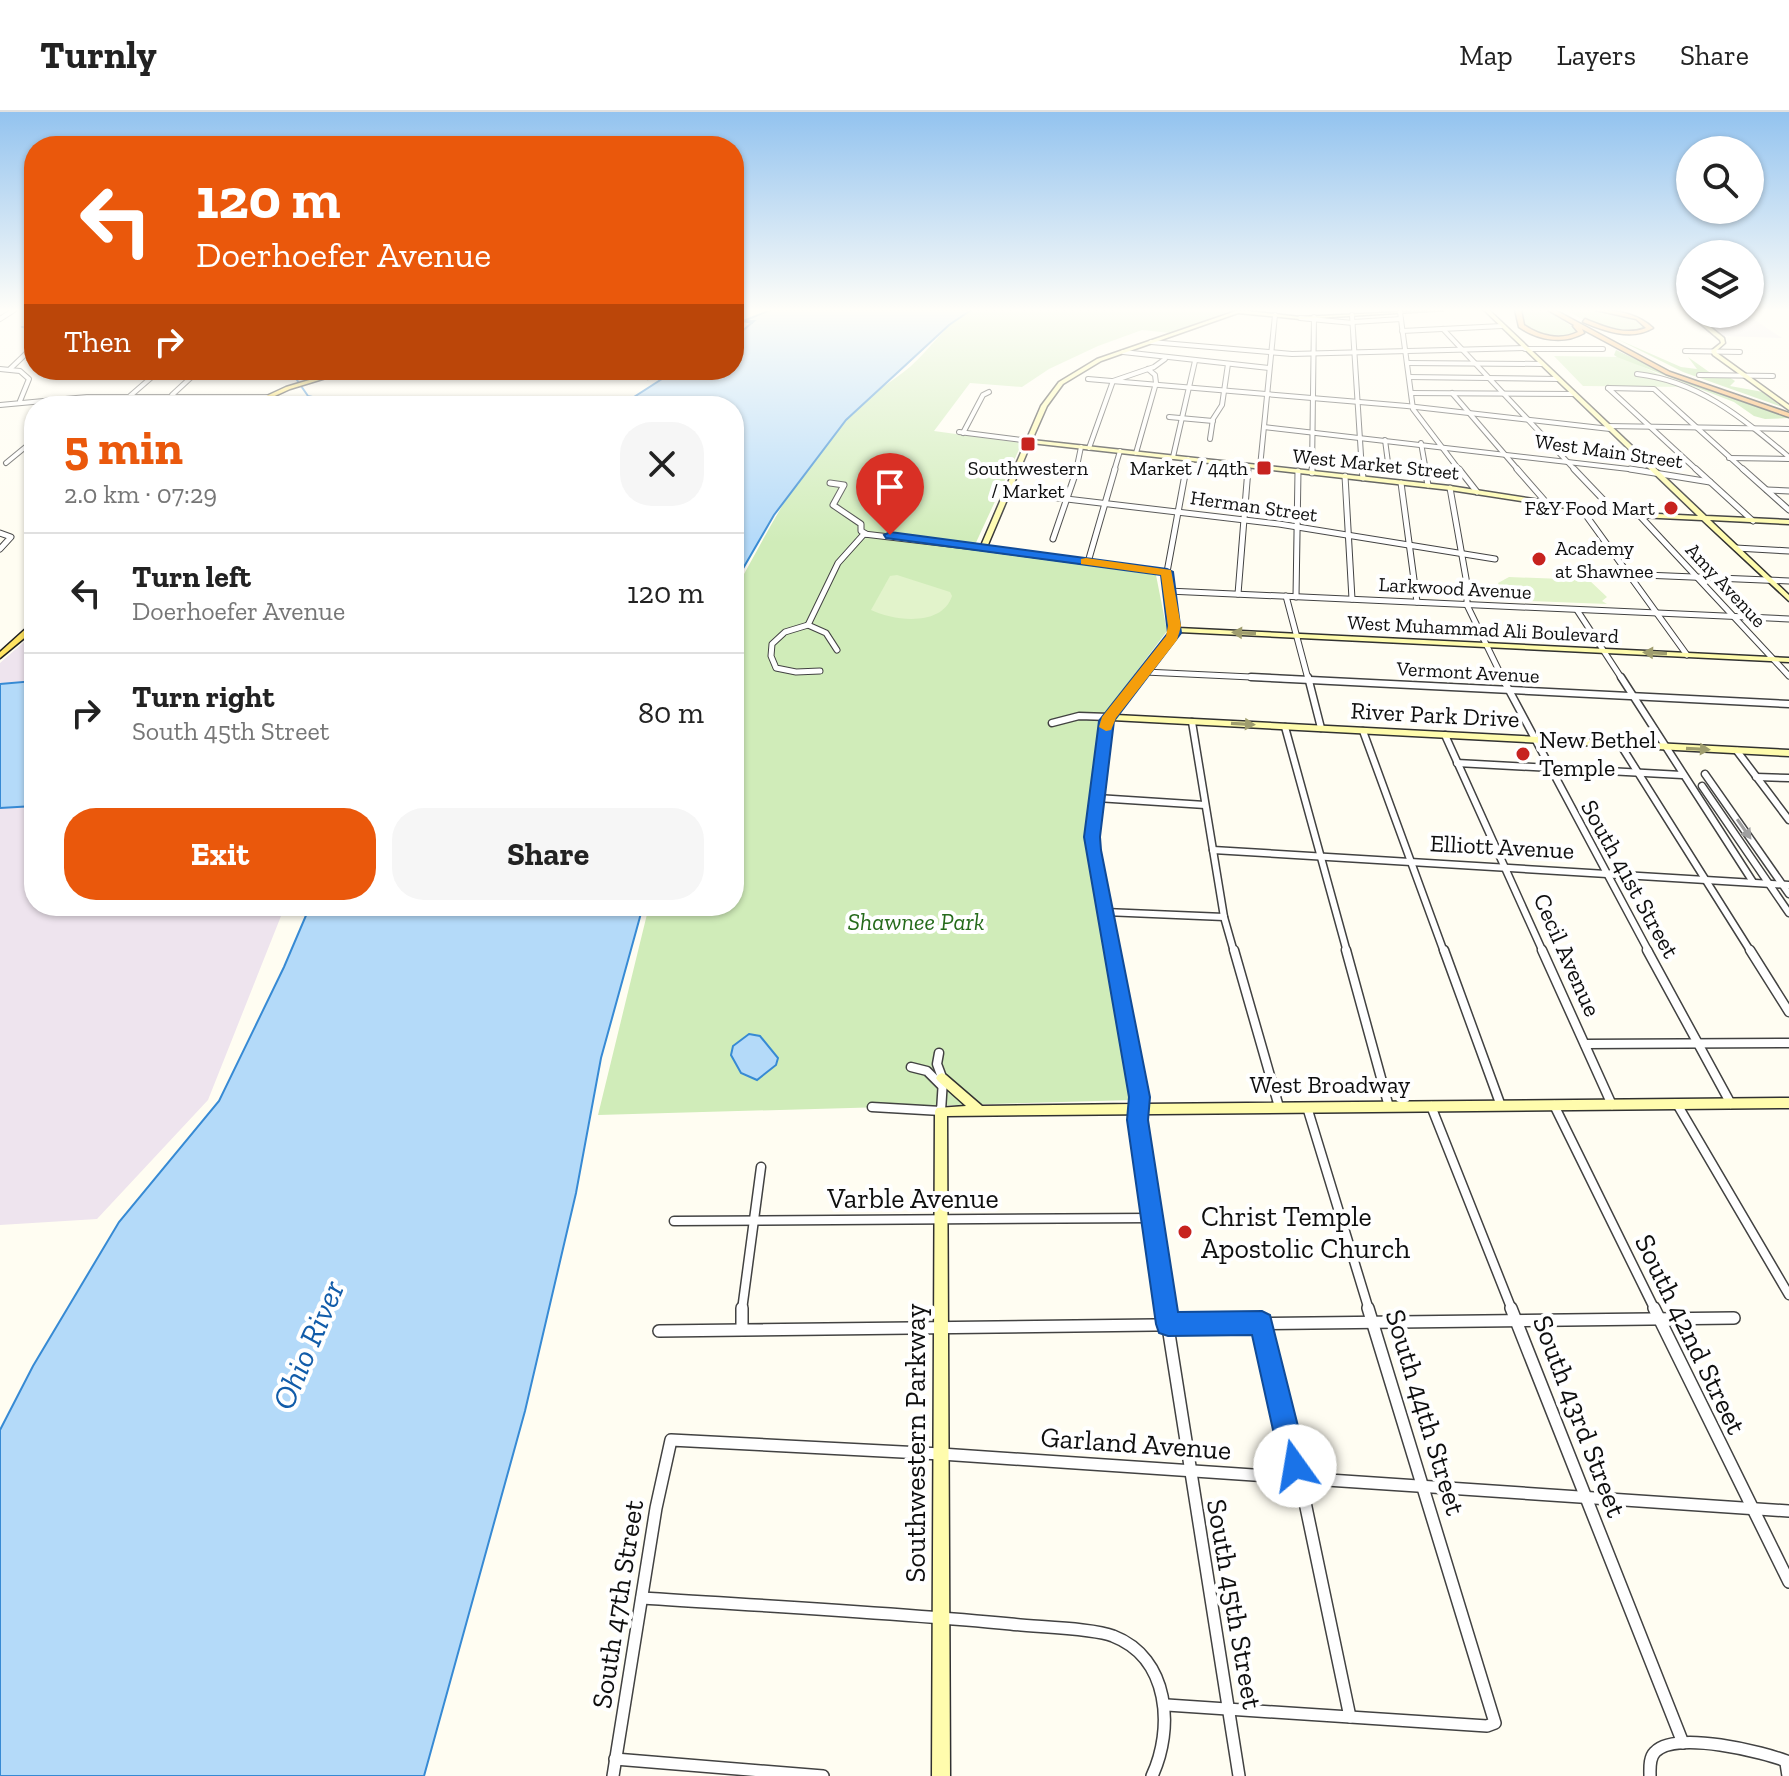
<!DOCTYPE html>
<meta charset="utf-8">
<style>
body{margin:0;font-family:"Zilla Slab",serif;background:#f6f6f6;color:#222;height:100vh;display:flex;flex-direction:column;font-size:30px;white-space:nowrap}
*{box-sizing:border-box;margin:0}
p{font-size:26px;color:#767676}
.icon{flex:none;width:44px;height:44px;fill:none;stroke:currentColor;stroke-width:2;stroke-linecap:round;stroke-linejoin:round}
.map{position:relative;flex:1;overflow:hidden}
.side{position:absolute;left:24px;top:284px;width:720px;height:520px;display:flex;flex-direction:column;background:#fff;border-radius:32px;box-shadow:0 2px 6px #0004}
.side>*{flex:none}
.top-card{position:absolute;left:24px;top:24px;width:720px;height:244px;border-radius:32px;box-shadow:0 2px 6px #0004;background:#ea580c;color:#fff;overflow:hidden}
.controls{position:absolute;left:1676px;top:24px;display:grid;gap:16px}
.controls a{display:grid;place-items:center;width:88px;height:88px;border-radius:50%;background:#fff;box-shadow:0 2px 6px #0004;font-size:40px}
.pin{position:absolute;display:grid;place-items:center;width:68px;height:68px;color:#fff;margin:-82px -34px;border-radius:50% 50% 50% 0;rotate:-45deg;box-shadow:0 0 8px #0007}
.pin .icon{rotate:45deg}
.me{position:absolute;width:88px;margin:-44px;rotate:347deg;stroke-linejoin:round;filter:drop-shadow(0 0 6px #0008)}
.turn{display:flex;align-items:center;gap:28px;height:168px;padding:0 40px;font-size:36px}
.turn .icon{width:104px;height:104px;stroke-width:2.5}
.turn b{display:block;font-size:56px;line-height:68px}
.then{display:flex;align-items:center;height:76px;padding:0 40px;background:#0003;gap:16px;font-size:30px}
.round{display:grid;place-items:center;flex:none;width:84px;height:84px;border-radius:32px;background:#f6f6f6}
.summary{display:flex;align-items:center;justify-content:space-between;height:136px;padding:0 40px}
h1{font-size:48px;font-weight:700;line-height:60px;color:#ea580c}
.cta{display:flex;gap:16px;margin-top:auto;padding:16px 40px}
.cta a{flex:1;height:92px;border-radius:32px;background:#ea580c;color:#fff;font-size:32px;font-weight:700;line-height:92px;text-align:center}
.cta a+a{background:#f6f6f6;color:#222}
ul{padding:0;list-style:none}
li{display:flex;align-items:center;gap:24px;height:120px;padding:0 40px;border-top:2px solid #e0e0e0}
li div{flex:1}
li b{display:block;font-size:30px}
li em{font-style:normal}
header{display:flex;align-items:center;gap:48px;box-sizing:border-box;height:112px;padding:0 40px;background:#fff;border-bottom:2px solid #e0e0e0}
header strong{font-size:38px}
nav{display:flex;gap:44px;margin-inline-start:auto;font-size:28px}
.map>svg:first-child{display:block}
.industrial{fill:#eee4ee}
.green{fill:#d0ecb9}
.forest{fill:#b2de97}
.pitch{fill:#e2f3cb}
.water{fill:#b4daf9;stroke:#378ad4;stroke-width:2}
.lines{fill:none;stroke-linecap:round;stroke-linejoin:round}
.stream{stroke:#378ad4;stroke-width:2}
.street-far4-casing{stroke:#424242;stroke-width:6}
.street-far3-casing{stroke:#424242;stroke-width:7}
.street-far2-casing{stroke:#424242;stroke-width:9}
.street-far1-casing{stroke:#424242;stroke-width:11}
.street-casing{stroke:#424242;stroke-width:14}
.secondary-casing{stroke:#313131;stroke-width:3}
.primary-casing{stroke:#202020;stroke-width:3}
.highway-casing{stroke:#202020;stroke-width:3}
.street-far4{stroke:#fff;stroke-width:4}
.street-far3{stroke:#fff;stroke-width:5}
.street-far2{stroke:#fff;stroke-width:6}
.street-far1{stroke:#fff;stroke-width:8}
.street{stroke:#fff;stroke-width:11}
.secondary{fill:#fffcad;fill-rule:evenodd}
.primary{fill:#ffe362;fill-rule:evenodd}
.highway{fill:#fbac54;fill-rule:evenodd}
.oneway{fill:#9f9d6e}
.oneway2{fill:#9f9f9f}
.route{fill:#1a73e8;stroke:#114b97;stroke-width:2}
.slow{fill:#f59e0b}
.poi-dot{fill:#c7231f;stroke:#fff;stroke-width:3}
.labels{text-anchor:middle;stroke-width:8;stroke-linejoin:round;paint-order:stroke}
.far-street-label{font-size:20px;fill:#0f0f0f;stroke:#fff}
.far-poi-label{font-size:20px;fill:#0f0f0f;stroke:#fff;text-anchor:end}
.street-label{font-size:24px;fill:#0f0f0f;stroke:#fff}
.poi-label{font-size:24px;fill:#0f0f0f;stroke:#fff;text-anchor:start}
.park-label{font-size:24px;font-style:italic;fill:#266b1b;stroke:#fff}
.near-street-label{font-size:28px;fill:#0f0f0f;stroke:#fff}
.near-poi-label{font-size:28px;fill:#0f0f0f;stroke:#fff;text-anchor:start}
.near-water-label{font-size:32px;font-style:italic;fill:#115ca9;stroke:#fff}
</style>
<header>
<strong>Turnly</strong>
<nav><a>Map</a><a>Layers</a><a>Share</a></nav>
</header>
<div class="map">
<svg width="1789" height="1664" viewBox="0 0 1789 1664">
<rect width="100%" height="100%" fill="#fffdf2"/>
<!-- industrial -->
<g class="industrial">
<polygon points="1691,202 1746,202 1782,226 1723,224"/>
<polygon points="34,521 34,794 285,794 208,988 97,1107 0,1113 0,551"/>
</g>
<!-- green -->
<g class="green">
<path d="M967,198L1230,199L1171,221L1142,218L1098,234L1049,257L1022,275L970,271L934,319L1022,331L973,437L1156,463L1167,519L1100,608L1087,735L1134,988L598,1003L649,794H734V487L738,473C770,415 802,352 848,303C866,284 891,271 911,254C931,236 944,215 967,198Z"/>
<path d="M1520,198H1547L1579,219L1577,223C1555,226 1542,222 1522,214Z"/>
<path d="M1566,198C1590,198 1632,195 1647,217C1618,224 1590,213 1566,198Z"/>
<polygon points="1554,244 1622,245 1660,263 1635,261 1687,275 1583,274"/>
<polygon points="123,285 259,286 243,294 112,294"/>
</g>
<!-- forest -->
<g class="forest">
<polygon points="1617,227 1681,255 1697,257 1688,245 1712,262 1729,265 1735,269 1730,274 1763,280 1782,295 1683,260"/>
<polygon points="1616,238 1683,269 1789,306 1765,307 1754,304 1734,290 1617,245 1614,243"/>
</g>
<!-- pitch -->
<g class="pitch">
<path d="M897,463L950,480L952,484C942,515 894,509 871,498L890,464Z"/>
<polygon points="1509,465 1589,468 1607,485 1602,489 1607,492 1508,488 1513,485 1501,478 1498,471"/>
</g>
<!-- water -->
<g class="water">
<polygon points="771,198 971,198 949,213 846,308 774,403 734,472 734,294 620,294 676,258 734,258 734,226 754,209 743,209"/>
<polygon points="34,569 34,694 0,696 0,572"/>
<polygon points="310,794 643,794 601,946 576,1081 525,1299 424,1664 0,1664 0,1318 33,1254 119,1110 219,989 284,855"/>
<polygon points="749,922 760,924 778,946 776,953 757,968 741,961 731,943 733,934"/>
</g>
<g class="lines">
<!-- stream -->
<g class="stream">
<polyline points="734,207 752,211"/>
<polyline points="22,215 34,217"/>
<polyline points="290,258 308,284 326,288 324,293 349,290 357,294"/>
</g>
<defs>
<g id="street-far4">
<polyline points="1400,200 1413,297 1460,359"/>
<polyline points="1352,203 1362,359"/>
<polyline points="1300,206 1353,211"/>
<polyline points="0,207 14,198"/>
<polyline points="1353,210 1401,207"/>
<polyline points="1443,217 1576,359"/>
<polyline points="1402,219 1502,214"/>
<polyline points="1151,230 1292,242 1525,236"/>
<polyline points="1525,237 1603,237"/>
<polyline points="1685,239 1740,240"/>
<polyline points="1123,240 1269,256"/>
<polyline points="1407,251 1542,252"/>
<polyline points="0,257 20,259 29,267 20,289"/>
<polyline points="10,257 34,234"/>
<path d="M1637,262C1699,269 1742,306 1789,345"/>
<polyline points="1699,263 1773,264"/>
<polyline points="648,265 660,258"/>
<polyline points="1409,265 1558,267"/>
<polyline points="1088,267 1407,294 1610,317"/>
<polyline points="1608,276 1654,277 1745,359"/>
<polyline points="1608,276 1698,359"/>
<polyline points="1411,281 1574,282"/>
<polyline points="1452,281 1519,359"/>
<polyline points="172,283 199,258"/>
<polyline points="130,284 160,258"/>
<polyline points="0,293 87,285 267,285"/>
<polyline points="1169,305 1213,309"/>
<polyline points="1607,314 1789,317"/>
<polyline points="1264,315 1646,359"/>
<polyline points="959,320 1029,329"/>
<polyline points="963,321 983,283 989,280"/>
<polyline points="1210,327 1213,307 1222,293 1228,252"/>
<polyline points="1385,328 1389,358"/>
<polyline points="1421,331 1426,359"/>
<polyline points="1089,336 1113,269 1154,255 1165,247"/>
<polyline points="1136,341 1156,271 1155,263 1148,257"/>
<polyline points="1173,345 1195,249"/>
<polyline points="1729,346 1789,347"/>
<polyline points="6,351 34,328"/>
<polyline points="1049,354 1077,357"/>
<polyline points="1260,355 1275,203"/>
<polyline points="1076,359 1081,335"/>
<polyline points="1114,359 1120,339"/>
<polyline points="1186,359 1188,347"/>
<polyline points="1248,359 1248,354"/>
<polyline points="1312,359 1314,205"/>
</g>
<g id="street-far3">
<polyline points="1073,357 1077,357"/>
<polyline points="1362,357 1363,366"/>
<polyline points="1425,357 1428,373"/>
<polyline points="1459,357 1477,380"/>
<polyline points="1517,357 1545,389"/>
<polyline points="1574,357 1617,402"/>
<polyline points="1630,357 1710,370"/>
<polyline points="1696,357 1753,409"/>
<polyline points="1743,357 1789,398"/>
<polyline points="1312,361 1312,357"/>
<polyline points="1345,364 1352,487"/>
<polyline points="830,371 844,373 833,393 861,412 861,419 866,422"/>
<polyline points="1401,371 1417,490"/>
<polyline points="1450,376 1467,472 1467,493 1503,567"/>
<polyline points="1767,378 1789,379"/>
<polyline points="1007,380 1279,412 1495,447"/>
<polyline points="1580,395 1687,543"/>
<polyline points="1640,404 1789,564"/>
<polyline points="0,421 11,425 0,437"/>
<polyline points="1053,427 1077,357"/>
<polyline points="1736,436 1789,439"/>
<polyline points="1088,450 1115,357"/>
<polyline points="1167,460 1186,357"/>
<polyline points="1596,461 1789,469"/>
<polyline points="1168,479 1789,507"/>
<polyline points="1238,482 1248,357"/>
<polyline points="1286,484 1308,567"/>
<polyline points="1296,485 1298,359"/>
<polyline points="1577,498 1622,567"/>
<polyline points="808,513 838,451 864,422 983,436"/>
<polyline points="820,559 796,560 776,556 771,544 772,532 785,520 808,513 826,521 837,538"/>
<polyline points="1145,560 1292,567"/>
</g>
<g id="street-far2">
<polyline points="1251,565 1789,592"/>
<polyline points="1308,565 1321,616"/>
<polyline points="1502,565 1649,840"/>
<polyline points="1621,565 1753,770"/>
<polyline points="1192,610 1224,805 1234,840"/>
<polyline points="1052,611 1079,604 1109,605"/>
<polyline points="1285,615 1347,840"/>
<polyline points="1363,619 1444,840"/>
<polyline points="1445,623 1543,840"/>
<polyline points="1620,632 1751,840"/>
<polyline points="1737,639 1789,708"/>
<polyline points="1457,651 1682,663"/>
<polyline points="1705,662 1789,782"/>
<polyline points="1756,665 1789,666"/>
<polyline points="1702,674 1789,801"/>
<polyline points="1097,686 1205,693"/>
<polyline points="1213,738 1789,773"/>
<polyline points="1105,800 1224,805"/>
</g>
<g id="street-far1">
<polyline points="1234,838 1279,995"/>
<polyline points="1346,838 1389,995"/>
<polyline points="1444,838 1501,994"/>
<polyline points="1542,838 1612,993"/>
<polyline points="1647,838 1731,992"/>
<polyline points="1750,838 1789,900"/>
<polyline points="1585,932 1789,931"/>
<polyline points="911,955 927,959 941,973"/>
<polyline points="1677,992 1789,1183"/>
<polyline points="1554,993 1655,1198"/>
<polyline points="1431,994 1512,1198"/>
<polyline points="872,995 941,999 943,968 937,952 939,941"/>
<polyline points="1307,995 1369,1198"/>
<polyline points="1139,996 1138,1009 1165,1198"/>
<polyline points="674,1109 1152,1106"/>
<polyline points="742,1198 761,1055"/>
</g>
<g id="street">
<polyline points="1165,1196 1239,1664"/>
<polyline points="1511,1196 1683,1631"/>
<polyline points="1654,1196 1789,1470"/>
<polyline points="1262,1211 1302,1376 1350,1605"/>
<polyline points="742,1217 742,1196"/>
<polyline points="659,1219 1734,1206"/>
<path d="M642,1486C765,1494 888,1500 1011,1512C1034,1515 1094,1516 1113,1524C1170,1546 1174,1617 1152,1664"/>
<polyline points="1167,1593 1487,1614 1495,1611 1368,1196"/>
<polyline points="615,1647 823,1664"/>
<polyline points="1786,1651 1788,1664"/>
<polyline points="613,1664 656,1396 671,1328 941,1342 1789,1399"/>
<path d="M1650,1664C1650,1656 1649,1646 1655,1640C1676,1618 1764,1640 1789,1650"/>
</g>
<g id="secondary">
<polygon points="1239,198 1300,205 1444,198 1300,207 1238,201 1101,249 1063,272 1047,294 1032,328 1450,374 1617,400 1698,404 1484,198 1489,198 1706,404 1789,408 1789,412 1710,408 1789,483 1789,489 1702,408 1617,404 1450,378 1031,331 987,435 1169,459 1178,516 1789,546 1789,550 1179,520 1116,603 1789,638 1789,644 1112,608 1097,725 1144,992 1789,986 1789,996 947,1004 950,1664 932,1664 935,999 937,996 966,994 938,969 936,966 938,963 942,961 946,963 982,994 1133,992 1087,725 1103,609 1171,521 1164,462 983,438 980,436 1041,294 1059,270 1097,247"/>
<polygon points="1684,198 1689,198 1690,202 1694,202 1724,226 1725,231 1716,239 1717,241 1789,293 1789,298 1713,243 1711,239 1721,231 1720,228"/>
</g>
<g id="primary">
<polygon points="343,258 352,258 290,277 253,294 245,294 286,275"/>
<polygon points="31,512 34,512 34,518 0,546 0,540"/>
</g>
<g id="highway">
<path d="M1515,198H1521L1524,213C1540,224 1560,229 1578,220L1573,214L1574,213L1548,198H1555L1670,260L1789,301V305L1666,262L1582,217L1584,221C1563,233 1538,228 1519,215Z"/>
<path d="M1596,198C1617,198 1638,202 1653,216C1631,229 1605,219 1583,210L1585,207C1605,215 1625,224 1646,216L1636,207Z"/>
</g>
</defs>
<!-- street-far4 casing -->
<use href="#street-far4" class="street-far4-casing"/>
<!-- street-far3 casing -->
<use href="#street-far3" class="street-far3-casing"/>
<!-- street-far2 casing -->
<use href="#street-far2" class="street-far2-casing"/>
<!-- street-far1 casing -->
<use href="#street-far1" class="street-far1-casing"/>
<!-- street casing -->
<use href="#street" class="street-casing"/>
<!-- secondary casing -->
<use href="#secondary" class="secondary-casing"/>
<!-- primary casing -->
<use href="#primary" class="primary-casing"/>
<!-- highway casing -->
<use href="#highway" class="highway-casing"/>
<!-- street-far4 -->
<use href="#street-far4" class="street-far4"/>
<!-- street-far3 -->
<use href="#street-far3" class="street-far3"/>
<!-- street-far2 -->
<use href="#street-far2" class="street-far2"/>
<!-- street-far1 -->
<use href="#street-far1" class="street-far1"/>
<!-- street -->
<use href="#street" class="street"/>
<!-- secondary -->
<use href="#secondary" class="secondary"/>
<!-- primary -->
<use href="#primary" class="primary"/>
<!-- highway -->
<use href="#highway" class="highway"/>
</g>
<!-- one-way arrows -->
<defs><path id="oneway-solid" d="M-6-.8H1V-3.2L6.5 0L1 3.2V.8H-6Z" transform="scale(2)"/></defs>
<g class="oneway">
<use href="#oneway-solid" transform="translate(1244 521) rotate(-177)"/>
<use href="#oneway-solid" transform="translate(1655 541) rotate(-177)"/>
<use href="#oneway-solid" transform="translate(1243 612) rotate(3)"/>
<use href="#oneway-solid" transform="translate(1698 637) rotate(3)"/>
</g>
<use class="oneway2" href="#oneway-solid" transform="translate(1744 717) rotate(55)"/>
<!-- sky -->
<linearGradient id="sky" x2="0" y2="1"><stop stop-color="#93c3ef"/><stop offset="0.46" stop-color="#fffef9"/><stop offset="1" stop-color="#fffef9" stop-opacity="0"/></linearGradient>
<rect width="1789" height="431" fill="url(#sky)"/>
<!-- route -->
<polygon class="route" points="890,420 1167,457 1173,460 1181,521 1114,609 1100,725 1101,738 1150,985 1148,1008 1178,1200 1262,1199 1270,1203 1308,1354 1304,1363 1295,1367 1285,1363 1281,1354 1252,1223 1168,1224 1159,1221 1156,1212 1127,1008 1129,985 1084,725 1099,609 1168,521 1161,463 886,426 884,423"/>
<!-- slow -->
<polygon class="slow" points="1086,446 1171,458 1181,514 1177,528 1116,606 1111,618 1106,619 1099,615 1102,605 1166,524 1168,514 1161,463 1081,452 1081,447"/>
<!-- markers -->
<g class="poi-dot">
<rect x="1020" y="324" width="16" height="16" rx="4"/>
<rect x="1256" y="348" width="16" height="16" rx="4"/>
<circle cx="1671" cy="396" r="8"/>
<circle cx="1539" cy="447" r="8"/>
<circle cx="1523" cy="642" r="8"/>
<circle cx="1185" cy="1120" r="8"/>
</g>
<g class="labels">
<!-- far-street labels -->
<g class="far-street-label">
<text transform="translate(1609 339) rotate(8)" y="7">West Main Street</text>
<text transform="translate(1376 352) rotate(6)" y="7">West Market Street</text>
<text transform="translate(1254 394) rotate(8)" y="7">Herman Street</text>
<text transform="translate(1726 473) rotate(47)" y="7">Amy Avenue</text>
<text transform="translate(1455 476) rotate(3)" y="7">Larkwood Avenue</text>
<text transform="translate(1483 517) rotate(3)" y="7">West Muhammad Ali Boulevard</text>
<text transform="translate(1468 560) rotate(3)" y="7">Vermont Avenue</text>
</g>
<!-- far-poi labels -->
<g class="far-poi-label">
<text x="1028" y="363" text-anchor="middle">Southwestern<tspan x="1028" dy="23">/ Market</tspan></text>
<text x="1248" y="363">Market / 44th</text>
<text x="1655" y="403">F&amp;Y Food Mart</text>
<text x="1555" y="443" text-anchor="start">Academy<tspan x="1555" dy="23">at Shawnee</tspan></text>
</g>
<!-- street labels -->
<g class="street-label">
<text transform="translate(1435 603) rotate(3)" y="8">River Park Drive</text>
<text transform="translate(1502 735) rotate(3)" y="8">Elliott Avenue</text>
<text transform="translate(1630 767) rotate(61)" y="8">South 41st Street</text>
<text transform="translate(1567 843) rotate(66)" y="8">Cecil Avenue</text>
<text x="1330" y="981">West Broadway</text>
</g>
<!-- poi labels -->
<g class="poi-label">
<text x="1539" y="636">New Bethel<tspan x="1539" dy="28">Temple</tspan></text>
</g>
<!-- park labels -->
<g class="park-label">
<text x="916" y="818">Shawnee Park</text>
</g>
<!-- near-street labels -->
<g class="near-street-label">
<text x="913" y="1096">Varble Avenue</text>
<text transform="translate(1691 1222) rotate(64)" y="10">South 42nd Street</text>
<text transform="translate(1426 1300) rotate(73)" y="10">South 44th Street</text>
<text transform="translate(1580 1304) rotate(69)" y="10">South 43rd Street</text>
<text transform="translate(915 1331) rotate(-90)" y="10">Southwestern Parkway</text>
<text transform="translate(1136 1331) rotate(4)" y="10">Garland Avenue</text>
<text transform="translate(617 1492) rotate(-81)" y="10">South 47th Street</text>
<text transform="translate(1235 1492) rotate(80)" y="10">South 45th Street</text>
</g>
<!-- near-poi labels -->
<g class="near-poi-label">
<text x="1201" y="1114">Christ Temple<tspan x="1201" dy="32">Apostolic Church</tspan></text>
</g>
<!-- near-water labels -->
<g class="near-water-label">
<text transform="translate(308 1233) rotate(-67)" y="11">Ohio River</text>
</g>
</g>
</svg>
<div class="controls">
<a><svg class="icon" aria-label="search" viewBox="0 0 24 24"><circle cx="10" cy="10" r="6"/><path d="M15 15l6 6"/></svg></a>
<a><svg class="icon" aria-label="layers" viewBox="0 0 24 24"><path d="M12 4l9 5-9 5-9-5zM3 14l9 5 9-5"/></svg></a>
</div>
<div class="pin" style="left:890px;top:423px;background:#d93025"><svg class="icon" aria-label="arrive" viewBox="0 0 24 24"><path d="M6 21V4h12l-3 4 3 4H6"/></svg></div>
<svg class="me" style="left:1295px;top:1354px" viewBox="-20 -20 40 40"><circle r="19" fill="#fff"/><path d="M0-13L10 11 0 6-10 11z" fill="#1a73e8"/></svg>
<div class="top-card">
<div class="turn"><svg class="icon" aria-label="left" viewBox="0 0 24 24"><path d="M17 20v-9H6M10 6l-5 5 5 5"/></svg><div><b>120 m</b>Doerhoefer Avenue</div></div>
<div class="then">Then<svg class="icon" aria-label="right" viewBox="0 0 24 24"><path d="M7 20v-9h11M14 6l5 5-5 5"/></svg></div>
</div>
<section class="side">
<div class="summary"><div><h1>5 min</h1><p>2.0 km · 07:29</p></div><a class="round"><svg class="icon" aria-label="close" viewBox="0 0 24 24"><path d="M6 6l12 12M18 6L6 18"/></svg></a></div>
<ul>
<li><svg class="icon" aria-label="left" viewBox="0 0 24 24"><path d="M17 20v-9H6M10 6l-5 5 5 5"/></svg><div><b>Turn left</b><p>Doerhoefer Avenue</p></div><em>120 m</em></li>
<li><svg class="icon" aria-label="right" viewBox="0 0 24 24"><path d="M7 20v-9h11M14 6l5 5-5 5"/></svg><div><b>Turn right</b><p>South 45th Street</p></div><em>80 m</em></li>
</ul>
<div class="cta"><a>Exit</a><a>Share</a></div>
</section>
</div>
